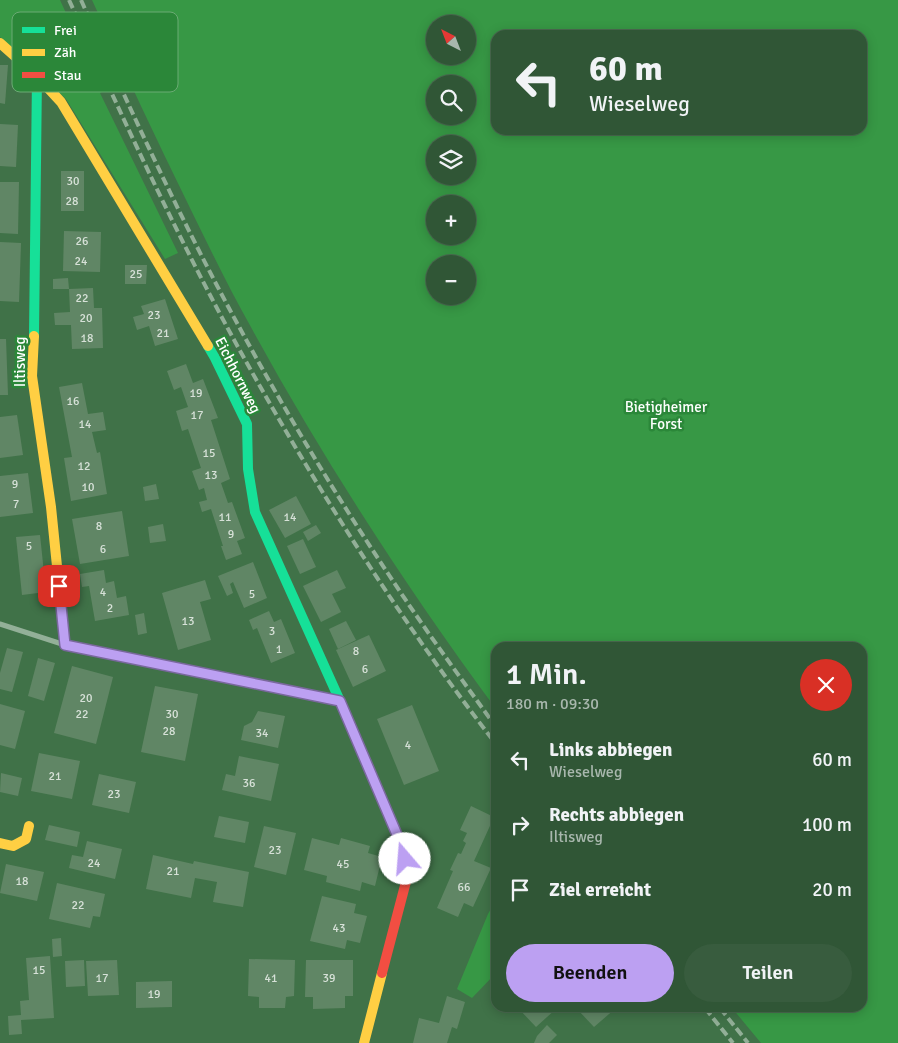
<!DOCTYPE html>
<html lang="de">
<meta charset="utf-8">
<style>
body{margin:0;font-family:Signika,sans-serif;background:#385c3e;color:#f1f3f6;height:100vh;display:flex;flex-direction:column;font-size:19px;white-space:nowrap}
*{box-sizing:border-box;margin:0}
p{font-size:16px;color:#a8b7ad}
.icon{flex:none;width:28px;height:28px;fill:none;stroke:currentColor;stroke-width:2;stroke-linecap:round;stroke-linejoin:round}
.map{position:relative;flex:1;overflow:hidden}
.drawer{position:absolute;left:491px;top:642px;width:376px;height:370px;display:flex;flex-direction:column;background:#305636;border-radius:15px;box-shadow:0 2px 12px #0003,0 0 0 1px #4b6c51}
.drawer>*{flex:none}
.hud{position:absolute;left:491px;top:30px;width:376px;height:105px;border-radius:15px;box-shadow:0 2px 12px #0003,0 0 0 1px #4b6c51;background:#305636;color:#f1f3f6;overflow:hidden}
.needle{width:32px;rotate:318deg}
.fabs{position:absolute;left:426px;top:15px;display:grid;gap:10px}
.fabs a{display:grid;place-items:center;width:50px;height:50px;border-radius:50%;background:#305636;box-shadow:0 2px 12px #0003,0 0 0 1px #4b6c51;font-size:25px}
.pin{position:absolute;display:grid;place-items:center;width:42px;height:42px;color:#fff;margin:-21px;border-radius:10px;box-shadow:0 2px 8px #0006}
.me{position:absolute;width:55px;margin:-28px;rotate:342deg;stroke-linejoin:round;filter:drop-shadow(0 0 4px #0008)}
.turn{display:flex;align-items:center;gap:18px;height:105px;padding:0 15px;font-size:22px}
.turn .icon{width:65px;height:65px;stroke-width:2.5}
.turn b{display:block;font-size:35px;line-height:42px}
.round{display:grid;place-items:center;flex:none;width:52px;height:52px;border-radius:26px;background:#385c3e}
.headline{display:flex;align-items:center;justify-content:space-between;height:85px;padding:0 15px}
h1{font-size:30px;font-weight:600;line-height:38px}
.primary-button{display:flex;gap:10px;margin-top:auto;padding:10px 15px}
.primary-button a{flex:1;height:58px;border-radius:30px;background:#bca0f2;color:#111;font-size:20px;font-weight:600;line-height:58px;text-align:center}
.primary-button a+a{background:#385c3e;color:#f1f3f6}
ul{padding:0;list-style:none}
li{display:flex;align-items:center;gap:15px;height:65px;padding:0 15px}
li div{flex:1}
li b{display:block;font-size:19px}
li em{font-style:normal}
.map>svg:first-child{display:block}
.green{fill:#379845;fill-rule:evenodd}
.building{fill:#608665}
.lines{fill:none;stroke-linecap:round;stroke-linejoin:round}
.street{stroke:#93b098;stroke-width:5}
.fast{stroke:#16e098;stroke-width:10}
.slow{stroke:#ffcf43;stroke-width:10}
.jam{stroke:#f24e42;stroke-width:10}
.rail{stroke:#92af97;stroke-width:4;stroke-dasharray:9 4;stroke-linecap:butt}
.route-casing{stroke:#7a689d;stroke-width:12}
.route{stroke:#bca0f2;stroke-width:9}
.labels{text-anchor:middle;stroke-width:5;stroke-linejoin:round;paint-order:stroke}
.number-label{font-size:12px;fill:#d7e1d8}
.street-label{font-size:15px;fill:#fff;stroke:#2b8739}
.park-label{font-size:15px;fill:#fdfffd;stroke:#2b8739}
.key{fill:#2b8739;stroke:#6bab74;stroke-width:1}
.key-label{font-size:14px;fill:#fff}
</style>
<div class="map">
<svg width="898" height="1043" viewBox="0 0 898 1043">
<rect width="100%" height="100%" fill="#407248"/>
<!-- green -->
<g class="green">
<polygon points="0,0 60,0 102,92 100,93 178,253 165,259 66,99 0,37"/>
<path d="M92,0H898V1043H761L732,1008H862V648H496V709C406,587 325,462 252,329C230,290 210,249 190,208C156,139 124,70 92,0ZM435,24H468V56H435ZM496,35H862V130H496ZM435,84H468V116H435ZM435,144H468V176H435ZM435,204H468V236H435ZM435,264H468V296H435Z"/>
<polygon points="496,900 496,973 472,998 457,989 488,914"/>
</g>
<!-- building -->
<g class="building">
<polygon points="0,65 8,65 5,104 0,103"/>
<polygon points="0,124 18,125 16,167 0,166"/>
<rect x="61" y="171" width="23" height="40"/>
<polygon points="0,182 19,182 18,234 0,233"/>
<polygon points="64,231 101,232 100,272 63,271"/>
<polygon points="0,242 21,243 19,302 0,301"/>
<polygon points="125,265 147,265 146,284 125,284"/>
<polygon points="68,278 69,289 53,289 53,279"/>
<polygon points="93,288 94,308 102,308 103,348 72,349 71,325 55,325 54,313 70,312 69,289"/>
<polygon points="165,299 178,339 155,346 149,326 137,330 133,317 144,314 141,306"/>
<polygon points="0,339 6,339 8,395 0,395"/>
<polygon points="186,364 193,383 203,379 218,418 211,420 230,479 221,483 228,503 232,502 245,538 237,541 242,554 226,560 221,546 223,546 211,509 202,512 199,502 207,500 204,488 199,490 192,471 201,468 188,429 182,431 176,411 188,407 181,387 174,390 167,371"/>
<polygon points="82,383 88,414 103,412 106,430 92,432 97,453 100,452 107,494 71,501 64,458 72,457 59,387"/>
<polygon points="17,415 23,455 0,458 0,417"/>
<polygon points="28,473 33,513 0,517 0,476"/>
<polygon points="156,484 159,499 145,501 143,487"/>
<polygon points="296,496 311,524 285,538 269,510"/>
<polygon points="122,511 129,556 80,564 72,519"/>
<polygon points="163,524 166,541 150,543 148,527"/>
<polygon points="316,525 321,533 308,541 303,532"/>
<polygon points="40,535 46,592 22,595 16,537"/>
<polygon points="303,539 316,567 300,574 287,546"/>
<polygon points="253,562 267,598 244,608 233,582 230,584 233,593 227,596 218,576"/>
<polygon points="104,570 106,583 114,581 117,598 126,596 129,615 95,621 89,586 82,587 80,574"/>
<polygon points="337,570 346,588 332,594 341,612 321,622 303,586"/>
<polygon points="205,580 211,599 200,602 211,640 178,650 162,593"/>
<polygon points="269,611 274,622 281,619 295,653 271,663 257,628 253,630 249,620"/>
<polygon points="144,613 147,633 138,635 135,615"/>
<polygon points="346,621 356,640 338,649 329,629"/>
<polygon points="369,635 386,671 353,687 336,650"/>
<polygon points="7,648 23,652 12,692 0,689 0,673"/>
<polygon points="38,658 55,663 44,701 28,696"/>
<polygon points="72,666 113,677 96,744 54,733"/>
<polygon points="155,686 198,694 185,761 141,752"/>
<polygon points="0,704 25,711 15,749 0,745"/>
<polygon points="412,705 439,771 404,785 377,719"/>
<polygon points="258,711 285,716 278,748 241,740 244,726 252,722"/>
<polygon points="39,753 80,761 72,799 31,791"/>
<polygon points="239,756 279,764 271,801 222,790 226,774 235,776"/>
<polygon points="1,773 22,778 18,796 0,792"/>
<polygon points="99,774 136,782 129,813 92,805"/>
<polygon points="471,806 494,817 474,861 491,868 473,907 464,903 458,917 437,908 453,871 450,870 458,853 461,854 466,843 463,841 467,833 460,830"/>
<polygon points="219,816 249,822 245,843 214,837"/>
<polygon points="49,825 80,832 77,847 45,840"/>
<polygon points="264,826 296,833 286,875 254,867"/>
<polygon points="312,838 339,845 341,838 370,846 368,853 382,857 375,886 362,882 360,891 326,882 327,876 304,870"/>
<polygon points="87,841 122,849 115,879 69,868 72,855 83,857"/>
<polygon points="153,855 193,864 194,861 249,872 243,907 213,902 217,882 195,878 191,898 146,889"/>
<polygon points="6,864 44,872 37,901 0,893"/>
<polygon points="57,883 105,894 100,917 93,916 90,928 49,919"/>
<polygon points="322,896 356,904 354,913 367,916 360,943 347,940 345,949 310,941"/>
<polygon points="61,938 62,956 53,957 52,939"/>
<polygon points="50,956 54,1018 21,1020 22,1034 9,1035 8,1016 21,1015 20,1001 29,1000 26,958"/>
<polygon points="249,959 295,960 294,996 286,997 285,1008 259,1008 259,997 248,996"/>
<polygon points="84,960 85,986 66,987 65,961"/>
<polygon points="117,960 119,995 88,996 86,961"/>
<polygon points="306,960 353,960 353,996 345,996 345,1008 313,1009 313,997 305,997"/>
<polygon points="172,981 172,1007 136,1008 136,982"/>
<polygon points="447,996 465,1002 457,1029 452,1027 447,1043 413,1043 419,1018 439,1023"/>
<polygon points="518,1008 557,1008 536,1027"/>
<polygon points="581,1008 616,1008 594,1027 578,1010"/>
<polygon points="547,1025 557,1035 549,1043 534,1043 537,1036"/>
</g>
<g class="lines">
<!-- street -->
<polyline class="street" points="0,624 65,645 340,701"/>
<!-- fast -->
<g class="fast">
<polyline points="34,336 37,76"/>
<polyline points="208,346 215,358 247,424 248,469 255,512 340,701 394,827"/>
</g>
<!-- slow -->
<g class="slow">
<polyline points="0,43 37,76 61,102 208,346"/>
<polyline points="34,336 32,376 51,507 65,645"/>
<polyline points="0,843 13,846 26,839 29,826"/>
<polyline points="364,1043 382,973"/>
</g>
<!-- jam -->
<polyline class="jam" points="382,973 408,874 401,844 394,827"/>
<!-- rail -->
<g class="rail">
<path d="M69,0C121,114 173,228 233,338C310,478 398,618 496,744"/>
<path d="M81,0C132,113 183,225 243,334C288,416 337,497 389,575C423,627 460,677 496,727"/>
<polyline points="705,1008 733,1043"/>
<polyline points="720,1008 748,1043"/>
</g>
</g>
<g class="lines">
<defs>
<polyline id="route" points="59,586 65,645 340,701 401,844 405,859"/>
</defs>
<!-- route casing -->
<use href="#route" class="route-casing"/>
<!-- route -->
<use href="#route" class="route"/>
</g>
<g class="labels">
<!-- number labels -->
<g class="number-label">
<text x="73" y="185">30</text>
<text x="72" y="205">28</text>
<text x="82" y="245">26</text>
<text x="81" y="265">24</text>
<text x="136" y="278">25</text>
<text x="82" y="302">22</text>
<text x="154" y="319">23</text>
<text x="86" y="322">20</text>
<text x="163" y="337">21</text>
<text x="87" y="342">18</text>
<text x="196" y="397">19</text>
<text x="73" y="405">16</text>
<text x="197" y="419">17</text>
<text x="85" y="428">14</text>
<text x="209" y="457">15</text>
<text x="84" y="470">12</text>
<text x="211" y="479">13</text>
<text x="15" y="488">9</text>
<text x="88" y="491">10</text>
<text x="16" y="508">7</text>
<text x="225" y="521">11</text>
<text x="290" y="521">14</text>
<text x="99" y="530">8</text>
<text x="231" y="538">9</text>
<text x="29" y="550">5</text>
<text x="103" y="553">6</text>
<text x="103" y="596">4</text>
<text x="252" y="598">5</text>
<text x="110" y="612">2</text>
<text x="188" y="625">13</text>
<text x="272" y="635">3</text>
<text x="279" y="653">1</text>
<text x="356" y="655">8</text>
<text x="365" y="673">6</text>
<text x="86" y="702">20</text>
<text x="82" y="718">22</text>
<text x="172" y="718">30</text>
<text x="169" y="735">28</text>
<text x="262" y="737">34</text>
<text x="408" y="749">4</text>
<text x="55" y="780">21</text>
<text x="249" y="787">36</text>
<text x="114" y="798">23</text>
<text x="275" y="854">23</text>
<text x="94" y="867">24</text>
<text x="343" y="868">45</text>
<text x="173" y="875">21</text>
<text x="22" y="885">18</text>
<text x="464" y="891">66</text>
<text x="78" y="909">22</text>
<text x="339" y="932">43</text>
<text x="39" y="974">15</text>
<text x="102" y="982">17</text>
<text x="271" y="982">41</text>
<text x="329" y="982">39</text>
<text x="154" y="998">19</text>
</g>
<!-- street labels -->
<g class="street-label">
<text transform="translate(20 362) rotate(-90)" y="5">Iltisweg</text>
<text transform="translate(238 375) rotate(63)" y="5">Eichhornweg</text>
</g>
<!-- park labels -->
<g class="park-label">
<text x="666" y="412">Bietigheimer<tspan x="666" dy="17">Forst</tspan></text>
</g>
</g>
<!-- legend -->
<rect x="12" y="12" width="166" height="80" rx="8" class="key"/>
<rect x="22" y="27" width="23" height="6" fill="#16e098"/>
<rect x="22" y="49" width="23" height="7" fill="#ffcf43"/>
<rect x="22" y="72" width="23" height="6" fill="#f24e42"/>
<g class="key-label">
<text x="54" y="35">Frei</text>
<text x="54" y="57">Zäh</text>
<text x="54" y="80">Stau</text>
</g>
</svg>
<div class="fabs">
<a><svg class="needle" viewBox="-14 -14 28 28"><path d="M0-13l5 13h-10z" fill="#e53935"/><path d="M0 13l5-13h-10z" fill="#a8b7ad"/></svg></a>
<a><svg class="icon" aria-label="search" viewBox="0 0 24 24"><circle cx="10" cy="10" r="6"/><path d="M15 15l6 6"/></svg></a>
<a><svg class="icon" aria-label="layers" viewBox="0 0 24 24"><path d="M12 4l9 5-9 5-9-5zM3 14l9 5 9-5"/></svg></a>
<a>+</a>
<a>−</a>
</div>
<div class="pin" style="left:59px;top:586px;background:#d93025"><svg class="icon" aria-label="arrive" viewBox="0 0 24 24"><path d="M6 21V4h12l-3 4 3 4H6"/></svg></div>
<svg class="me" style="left:405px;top:859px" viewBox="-20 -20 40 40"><circle r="19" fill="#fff"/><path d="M0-13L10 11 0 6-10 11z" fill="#bca0f2"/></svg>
<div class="hud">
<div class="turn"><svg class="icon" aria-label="left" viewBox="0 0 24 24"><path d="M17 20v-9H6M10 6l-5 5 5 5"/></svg><div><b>60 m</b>Wieselweg</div></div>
</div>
<section class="drawer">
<div class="headline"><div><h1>1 Min.</h1><p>180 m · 09:30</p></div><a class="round" style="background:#d93025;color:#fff"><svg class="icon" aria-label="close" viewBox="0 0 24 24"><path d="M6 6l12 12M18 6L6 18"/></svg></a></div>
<ul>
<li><svg class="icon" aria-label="left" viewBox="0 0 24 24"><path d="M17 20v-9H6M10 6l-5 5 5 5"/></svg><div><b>Links abbiegen</b><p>Wieselweg</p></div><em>60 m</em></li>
<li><svg class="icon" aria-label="right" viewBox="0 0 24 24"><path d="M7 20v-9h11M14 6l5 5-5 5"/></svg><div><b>Rechts abbiegen</b><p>Iltisweg</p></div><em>100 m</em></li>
<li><svg class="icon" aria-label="arrive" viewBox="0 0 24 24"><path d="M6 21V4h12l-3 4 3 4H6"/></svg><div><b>Ziel erreicht</b></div><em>20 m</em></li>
</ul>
<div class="primary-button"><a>Beenden</a><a>Teilen</a></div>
</section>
</div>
